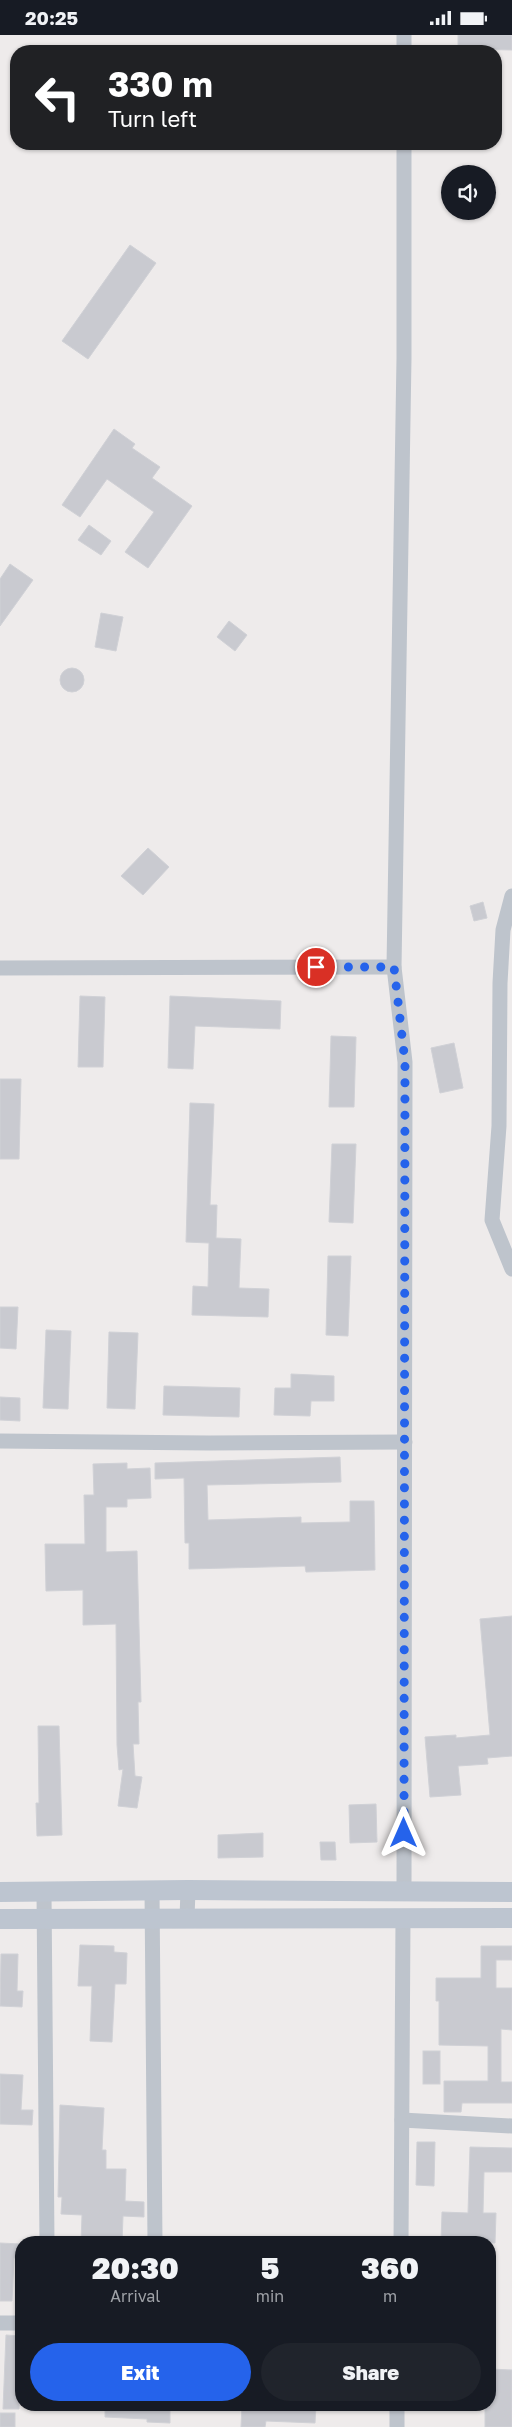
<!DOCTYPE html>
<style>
body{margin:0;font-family:"Golos Text",sans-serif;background:#20242c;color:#f1f3f6;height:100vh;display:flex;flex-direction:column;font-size:19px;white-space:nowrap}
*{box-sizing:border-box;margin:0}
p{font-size:16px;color:#9ea1a6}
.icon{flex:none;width:28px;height:28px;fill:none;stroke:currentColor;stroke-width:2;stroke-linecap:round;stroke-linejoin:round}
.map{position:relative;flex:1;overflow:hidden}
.side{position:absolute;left:15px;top:2201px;width:481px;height:175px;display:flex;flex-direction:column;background:#171b24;border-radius:20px;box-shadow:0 1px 4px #0004}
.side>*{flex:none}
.hud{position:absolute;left:10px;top:10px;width:492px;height:105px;border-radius:20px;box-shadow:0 1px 4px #0004;background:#202124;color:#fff;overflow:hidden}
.fabs{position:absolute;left:441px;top:130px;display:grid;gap:10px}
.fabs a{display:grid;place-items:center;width:55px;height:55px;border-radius:50%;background:#171b24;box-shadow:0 1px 4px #0004;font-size:25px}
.pin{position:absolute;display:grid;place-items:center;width:42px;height:42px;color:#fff;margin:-21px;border:2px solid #fff;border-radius:50%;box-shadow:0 1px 5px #0007}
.me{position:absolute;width:55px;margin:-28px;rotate:0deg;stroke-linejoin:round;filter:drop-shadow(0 0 4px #0008)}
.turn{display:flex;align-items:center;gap:18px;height:105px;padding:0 15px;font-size:22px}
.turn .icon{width:65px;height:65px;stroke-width:2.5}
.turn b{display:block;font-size:35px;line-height:42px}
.eta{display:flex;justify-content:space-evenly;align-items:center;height:85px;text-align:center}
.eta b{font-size:30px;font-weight:800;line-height:35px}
.action{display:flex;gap:10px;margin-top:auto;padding:10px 15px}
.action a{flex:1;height:58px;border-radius:30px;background:#2563eb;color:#fff;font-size:20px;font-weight:800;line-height:58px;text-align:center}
.action a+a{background:#20242c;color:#f1f3f6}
.status{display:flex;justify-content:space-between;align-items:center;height:35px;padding:0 25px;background:#171b24;direction:ltr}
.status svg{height:14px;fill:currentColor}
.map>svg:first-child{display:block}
.building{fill:#c9cad0;stroke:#d0d1d6}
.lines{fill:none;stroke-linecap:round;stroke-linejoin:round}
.street{stroke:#bec4cc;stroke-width:15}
.secondary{stroke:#bdc5d0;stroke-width:20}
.route{stroke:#2563eb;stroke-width:9;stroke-dasharray:0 16.2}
</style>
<div class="status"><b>20:25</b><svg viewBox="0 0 49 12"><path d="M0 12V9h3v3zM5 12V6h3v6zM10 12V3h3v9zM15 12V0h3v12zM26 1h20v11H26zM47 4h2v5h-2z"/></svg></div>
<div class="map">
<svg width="512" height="2392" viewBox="0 0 512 2392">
<rect width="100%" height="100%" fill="#eeebeb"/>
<!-- building -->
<g class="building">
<polygon points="458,0 512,0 512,15 458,14"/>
<polygon points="130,210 156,228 88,324 62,306"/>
<polygon points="114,394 135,409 132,413 160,432 152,443 192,471 148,533 125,517 154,477 107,444 80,482 62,470"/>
<polygon points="89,490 111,506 101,520 78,505"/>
<polygon points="10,529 33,545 0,591 0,544"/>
<polygon points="101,578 123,582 116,616 95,612"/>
<polygon points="229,586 247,600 235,616 217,602"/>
<circle cx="72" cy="645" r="12"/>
<polygon points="148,813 169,832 143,860 121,841"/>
<polygon points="483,867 487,883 474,886 470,871"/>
<polygon points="80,961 105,962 103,1032 78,1032"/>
<polygon points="170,961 281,966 280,994 195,991 193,1034 168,1033"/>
<polygon points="331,1001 356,1002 354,1072 329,1072"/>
<polygon points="454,1008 463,1053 440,1058 431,1013"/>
<polygon points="0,1044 21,1044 19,1124 0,1124"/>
<polygon points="190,1068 214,1069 210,1170 217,1170 216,1203 241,1204 239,1253 269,1254 268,1282 192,1280 193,1251 208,1252 209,1208 186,1207"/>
<polygon points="332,1109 356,1109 353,1188 329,1187"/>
<polygon points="328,1221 351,1221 348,1301 326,1300"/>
<polygon points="0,1272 18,1272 16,1314 0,1313"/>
<polygon points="46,1295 71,1296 68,1374 43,1373"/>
<polygon points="109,1297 138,1298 135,1374 107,1373"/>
<polygon points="291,1339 334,1341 334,1366 311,1366 310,1381 274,1380 275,1353 291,1353"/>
<polygon points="164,1351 240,1353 239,1382 163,1380"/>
<polygon points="0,1362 20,1363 20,1386 0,1385"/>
<polygon points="340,1422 341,1447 207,1450 208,1485 301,1482 301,1488 350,1487 350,1466 374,1466 375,1535 306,1537 305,1531 189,1534 189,1508 185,1508 184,1443 155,1444 155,1428"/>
<polygon points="127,1428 127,1434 150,1433 151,1463 127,1464 127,1472 106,1472 106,1517 137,1516 141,1667 138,1667 139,1709 133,1709 135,1741 142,1742 137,1773 118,1771 123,1734 119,1735 117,1710 116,1589 83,1590 83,1555 46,1556 45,1509 85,1509 84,1460 94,1460 93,1429"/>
<polygon points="512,1581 512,1721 487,1723 488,1729 458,1731 461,1760 430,1762 425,1702 456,1700 456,1703 490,1700 480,1584"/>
<polygon points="38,1691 59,1691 62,1800 37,1801 36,1768 39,1768"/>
<polygon points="376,1769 377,1807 350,1808 349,1770"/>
<polygon points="263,1798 263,1822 218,1823 218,1800"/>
<polygon points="320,1807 335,1807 336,1825 321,1825"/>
<polygon points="80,1910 114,1911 114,1917 127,1918 126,1949 115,1949 112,2007 90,2006 92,1951 78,1951"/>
<polygon points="481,1911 512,1911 512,1925 496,1925 496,1953 512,1953 512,1995 501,1994 501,2047 512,2047 512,2068 462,2068 461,2077 444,2077 444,2046 488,2046 488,2011 439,2010 439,1966 436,1966 436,1943 481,1943"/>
<polygon points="1,1919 18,1919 17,1956 23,1956 22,1972 0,1971"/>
<rect x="423" y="2016" width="17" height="33"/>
<polygon points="0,2039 23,2040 21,2075 33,2075 32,2090 0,2089"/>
<polygon points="60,2070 104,2073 102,2115 106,2115 106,2134 126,2134 125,2166 144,2167 144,2182 123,2181 122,2208 81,2208 82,2180 61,2179 62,2162 58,2162"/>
<polygon points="417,2107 435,2107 434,2151 416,2150"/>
<polygon points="470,2112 512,2113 512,2137 484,2137 483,2178 496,2178 495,2208 441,2207 442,2177 468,2178"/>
<polygon points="0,2208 21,2209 21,2223 14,2223 12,2266 0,2266"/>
<polygon points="6,2300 21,2301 19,2374 3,2374"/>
<polygon points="490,2334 512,2335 512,2392 485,2392 485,2370 490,2370"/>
<polygon points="105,2370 170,2370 170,2388 147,2387 147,2384 105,2382"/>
<polygon points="242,2370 316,2370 315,2388 266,2386 265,2392 241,2392"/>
<rect x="0" y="2378" width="15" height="14"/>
</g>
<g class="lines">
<!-- street -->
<g class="street">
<polyline points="404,16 404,0"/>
<polyline points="512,861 503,895 500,948 499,1091 492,1185 512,1234"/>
<polyline points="0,933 394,932"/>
<polyline points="0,1406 209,1408 405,1407"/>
<polyline points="152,1855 155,2208"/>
<polyline points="44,1857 47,2208"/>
<polyline points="404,1857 405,1027 394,932 404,323 404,109"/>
<polyline points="187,1883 188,1855"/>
<polyline points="402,2085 512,2091"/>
<polyline points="401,2208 403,1883"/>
<polyline points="0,2288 21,2288"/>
<polyline points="397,2392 397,2370"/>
</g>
<!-- secondary -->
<g class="secondary">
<polyline points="0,1857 188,1855 512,1857"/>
<polyline points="0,1884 512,1883"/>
</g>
</g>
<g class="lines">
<!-- route -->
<polyline class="route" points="316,932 394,932 405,1027 404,1798"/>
</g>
</svg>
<div class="fabs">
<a><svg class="icon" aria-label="sound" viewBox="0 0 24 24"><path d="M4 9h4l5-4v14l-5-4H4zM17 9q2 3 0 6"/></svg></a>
</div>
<div class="pin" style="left:316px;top:932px;background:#d93025"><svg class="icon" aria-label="arrive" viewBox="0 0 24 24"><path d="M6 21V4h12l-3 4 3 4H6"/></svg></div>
<svg class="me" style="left:404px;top:1798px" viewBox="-20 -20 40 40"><path d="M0-17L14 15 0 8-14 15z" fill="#2563eb" stroke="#fff" stroke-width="4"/></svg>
<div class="hud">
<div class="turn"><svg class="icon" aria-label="left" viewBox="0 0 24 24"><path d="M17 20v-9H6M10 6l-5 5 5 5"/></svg><div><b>330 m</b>Turn left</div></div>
</div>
<section class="side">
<div class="eta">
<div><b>20:30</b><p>Arrival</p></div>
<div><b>5</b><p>min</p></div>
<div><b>360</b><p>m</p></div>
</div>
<div class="action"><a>Exit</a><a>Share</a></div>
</section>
</div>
